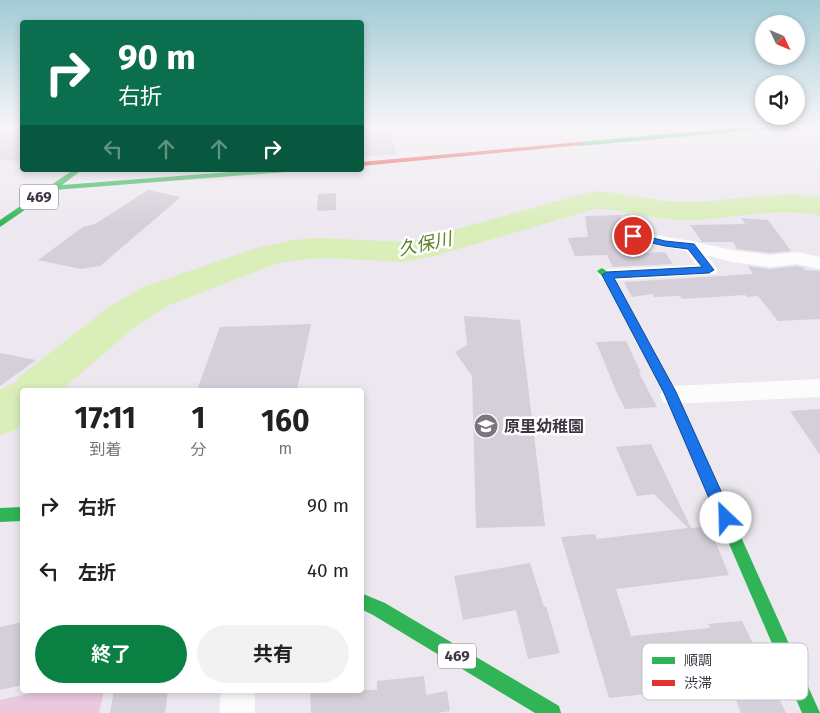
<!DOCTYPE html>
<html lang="ja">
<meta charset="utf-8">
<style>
body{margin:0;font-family:"Fira Sans","Noto Sans JP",sans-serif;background:#f2f2f2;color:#222;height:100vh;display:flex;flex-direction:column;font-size:19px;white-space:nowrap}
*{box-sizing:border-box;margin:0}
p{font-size:16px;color:#767676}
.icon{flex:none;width:28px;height:28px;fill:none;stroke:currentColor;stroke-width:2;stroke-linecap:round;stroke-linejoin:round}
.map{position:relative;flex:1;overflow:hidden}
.side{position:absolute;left:20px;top:388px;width:344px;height:305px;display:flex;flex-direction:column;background:#fff;border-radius:5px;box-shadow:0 2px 8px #0003}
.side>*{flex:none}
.banner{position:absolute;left:20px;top:20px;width:344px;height:152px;border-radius:5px;box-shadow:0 2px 8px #0003;background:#0b6e4f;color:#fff;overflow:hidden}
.needle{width:32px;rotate:134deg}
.tools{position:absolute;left:755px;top:15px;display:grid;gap:10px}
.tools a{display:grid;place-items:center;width:50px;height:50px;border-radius:50%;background:#fff;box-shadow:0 2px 8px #0003;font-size:25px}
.pin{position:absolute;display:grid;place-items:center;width:42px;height:42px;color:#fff;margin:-21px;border:2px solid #fff;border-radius:50%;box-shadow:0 1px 5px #0007}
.me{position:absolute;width:55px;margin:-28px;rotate:336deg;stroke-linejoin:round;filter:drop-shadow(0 0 4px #0008)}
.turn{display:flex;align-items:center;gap:18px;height:105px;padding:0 15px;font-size:22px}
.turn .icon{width:65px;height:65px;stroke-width:2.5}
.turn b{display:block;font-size:35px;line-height:42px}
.lanes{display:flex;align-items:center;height:48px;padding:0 15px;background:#0003;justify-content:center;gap:25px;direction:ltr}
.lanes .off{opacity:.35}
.eta{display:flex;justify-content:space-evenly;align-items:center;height:85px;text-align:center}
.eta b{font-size:30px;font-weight:700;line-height:35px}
.primary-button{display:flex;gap:10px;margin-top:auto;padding:10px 15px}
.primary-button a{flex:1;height:58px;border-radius:30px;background:#0b8043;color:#fff;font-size:20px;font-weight:700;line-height:58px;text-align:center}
.primary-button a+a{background:#f2f2f2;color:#222}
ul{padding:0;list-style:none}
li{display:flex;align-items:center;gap:15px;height:65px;padding:0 15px}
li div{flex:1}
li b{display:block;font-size:19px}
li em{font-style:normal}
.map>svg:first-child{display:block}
.green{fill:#eac8dd}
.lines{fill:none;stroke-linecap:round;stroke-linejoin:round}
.river{fill:#d9eeb9;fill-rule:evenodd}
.building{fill:#d4cfd8}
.street{fill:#fcfcfd;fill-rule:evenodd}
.fast{fill:#30b455;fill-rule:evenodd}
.jam{fill:#e5322d;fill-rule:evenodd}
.route{fill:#1a73e8;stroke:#114b97}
.labels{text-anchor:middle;stroke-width:5;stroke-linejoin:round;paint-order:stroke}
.shield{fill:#fff;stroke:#79727d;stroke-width:1}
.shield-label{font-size:15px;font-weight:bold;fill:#3f3545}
.poi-label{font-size:16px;font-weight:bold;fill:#3f3545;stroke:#fff;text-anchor:start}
.water-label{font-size:18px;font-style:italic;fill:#5c8125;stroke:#fff}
.key{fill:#fff;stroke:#c5c2c7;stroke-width:1}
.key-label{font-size:14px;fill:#3f3545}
</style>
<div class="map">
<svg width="820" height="713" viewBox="0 0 820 713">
<rect width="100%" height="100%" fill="#ede8f0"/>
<!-- green -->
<polygon class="green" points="46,690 104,690 99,713 0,713 0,700"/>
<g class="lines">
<!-- river -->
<path class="river" d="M593,191C624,192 654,202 685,202C731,202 774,190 820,197V215C773,207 732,219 686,220C655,220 625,209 595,209L438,255L405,262L319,258L278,263L167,306L132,329L62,390H22V424L16,430L0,435V390L16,382L18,378L106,309L141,288L175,276L260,247L293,240L319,238L405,242L425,238Z"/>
</g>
<!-- building -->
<g class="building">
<polygon points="0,126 22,126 22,162 0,159"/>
<polygon points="388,127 397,154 361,157 361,129"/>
<polygon points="148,190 181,197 100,266 80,269 38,260 83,227 95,224"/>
<polygon points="336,193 336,210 317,211 318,194"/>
<polygon points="621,215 617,234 629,254 665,252 673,264 613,267 607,255 575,256 568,238 588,237 585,216"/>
<polygon points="741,218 768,220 791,251 770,253 737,249 733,242 702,242 690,225 745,224"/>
<polygon points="748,266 770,269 797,266 803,267 805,270 820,271 820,319 778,321 758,296 747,297 745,295 682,299 680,296 654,297 653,294 632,297 624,282 753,274"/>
<polygon points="464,316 520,320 545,526 476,528 472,376 455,352 467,345"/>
<polygon points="311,324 297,390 197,390 220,327"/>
<polygon points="626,341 641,373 639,373 657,407 625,409 616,391 596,342"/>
<polygon points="0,353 36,360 0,386"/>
<polygon points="820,409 820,455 790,411"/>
<polygon points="651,444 691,528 709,526 729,575 616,589 631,636 710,628 708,624 742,621 786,713 741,713 730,685 609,698 561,537 595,534 597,539 688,528 654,494 637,496 616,447"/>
<polygon points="530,563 544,607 546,606 560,653 528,659 516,610 463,620 454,576"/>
<polygon points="22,622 22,685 0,690 0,627"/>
<polygon points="424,676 426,695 447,691 450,711 437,713 311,713 310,690 377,690 377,681"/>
<polygon points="114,690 168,690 165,713 110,713"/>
</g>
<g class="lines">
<!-- street -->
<g class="street">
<polygon points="633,231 691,241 732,250 770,255 797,252 820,257 820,269 797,264 770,267 732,262 707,255 718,270 715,274 607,281 601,279 598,275 601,271 607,269 696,265 686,251 627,240 625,236 627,232"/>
<polygon points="820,379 820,397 671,404 663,402 660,395 663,388 671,386"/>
<polygon points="221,690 255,690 255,713 219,713"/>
</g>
<!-- fast -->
<g class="fast">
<polygon points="754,126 781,126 778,128 580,146 577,144 580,142"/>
<polygon points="73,170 82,170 62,185 257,170 290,170 286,172 54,190 0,227 0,220"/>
<polygon points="602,268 612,275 676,392 820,713 802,713 664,393 603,277 597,271"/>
<polygon points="22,507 22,521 0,522 0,508"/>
<polygon points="361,593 385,603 559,706 561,713 535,713 373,615 361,609"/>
</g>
<!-- jam -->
<polygon class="jam" points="580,142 582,143 582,145 361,166 361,162"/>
</g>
<!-- sky -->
<linearGradient id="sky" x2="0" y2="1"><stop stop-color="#a2cbd5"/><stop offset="0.56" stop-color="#f7f5f8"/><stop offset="1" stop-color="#f7f5f8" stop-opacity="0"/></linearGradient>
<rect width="820" height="226" fill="url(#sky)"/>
<!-- route -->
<polygon class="route" points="633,233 665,241 694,244 714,270 709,273 614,278 676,392 731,513 733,518 731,524 726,526 720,524 664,393 602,275 607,272 702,267 688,249 665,246 630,238 629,236"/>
<!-- icons -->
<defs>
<symbol id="school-disc" viewBox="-11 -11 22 22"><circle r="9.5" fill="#7c7481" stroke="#fff"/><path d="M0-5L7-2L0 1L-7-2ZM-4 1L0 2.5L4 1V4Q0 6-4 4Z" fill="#fff"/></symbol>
</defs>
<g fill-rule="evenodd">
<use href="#school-disc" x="472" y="412" width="28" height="28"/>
</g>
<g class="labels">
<!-- shield labels -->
<g class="shield">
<rect x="20" y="184.5" width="38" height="25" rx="4"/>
<rect x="438" y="643.5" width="38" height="25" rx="4"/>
</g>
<g class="shield-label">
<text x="39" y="202">469</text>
<text x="457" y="661">469</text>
</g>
<!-- poi labels -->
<g class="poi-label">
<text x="504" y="432">原里幼稚園</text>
</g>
<!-- water labels -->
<g class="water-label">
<text transform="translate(425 244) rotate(-12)" y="6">久保川</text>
</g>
</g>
<!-- legend -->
<rect x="642" y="643" width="166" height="57" rx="8" class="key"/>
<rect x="652" y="657" width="23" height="7" fill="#30b455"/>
<rect x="652" y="680" width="23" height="6" fill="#e5322d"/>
<g class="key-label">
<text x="684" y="665">順調</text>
<text x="684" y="688">渋滞</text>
</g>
</svg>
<div class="tools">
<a><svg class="needle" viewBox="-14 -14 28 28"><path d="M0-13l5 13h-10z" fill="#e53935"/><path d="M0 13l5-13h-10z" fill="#767676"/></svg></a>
<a><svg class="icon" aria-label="sound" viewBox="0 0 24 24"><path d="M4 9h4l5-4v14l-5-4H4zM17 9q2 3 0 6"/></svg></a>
</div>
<div class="pin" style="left:633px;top:236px;background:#d93025"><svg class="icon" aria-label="arrive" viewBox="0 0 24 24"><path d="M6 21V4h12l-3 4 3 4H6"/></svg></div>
<svg class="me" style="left:726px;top:518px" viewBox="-20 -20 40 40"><circle r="19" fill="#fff"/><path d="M0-13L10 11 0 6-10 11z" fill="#1a73e8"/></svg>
<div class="banner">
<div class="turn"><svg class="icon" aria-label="right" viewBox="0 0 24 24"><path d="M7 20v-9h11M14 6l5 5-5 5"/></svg><div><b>90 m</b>右折</div></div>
<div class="lanes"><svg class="icon off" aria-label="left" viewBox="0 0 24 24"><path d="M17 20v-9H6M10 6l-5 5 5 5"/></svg><svg class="icon off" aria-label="ahead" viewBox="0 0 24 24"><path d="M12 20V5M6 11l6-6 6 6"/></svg><svg class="icon off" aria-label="ahead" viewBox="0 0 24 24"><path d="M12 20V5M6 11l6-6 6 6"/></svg><svg class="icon" aria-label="right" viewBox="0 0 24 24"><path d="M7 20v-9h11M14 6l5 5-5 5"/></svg></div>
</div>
<section class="side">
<div class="eta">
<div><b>17:11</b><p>到着</p></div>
<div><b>1</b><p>分</p></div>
<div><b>160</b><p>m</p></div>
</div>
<ul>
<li><svg class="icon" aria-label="right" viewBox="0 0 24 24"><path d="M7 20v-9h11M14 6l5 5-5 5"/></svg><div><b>右折</b></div><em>90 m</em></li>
<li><svg class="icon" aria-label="left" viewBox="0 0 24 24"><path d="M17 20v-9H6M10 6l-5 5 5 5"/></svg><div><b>左折</b></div><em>40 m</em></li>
</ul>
<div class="primary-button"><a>終了</a><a>共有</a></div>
</section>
</div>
